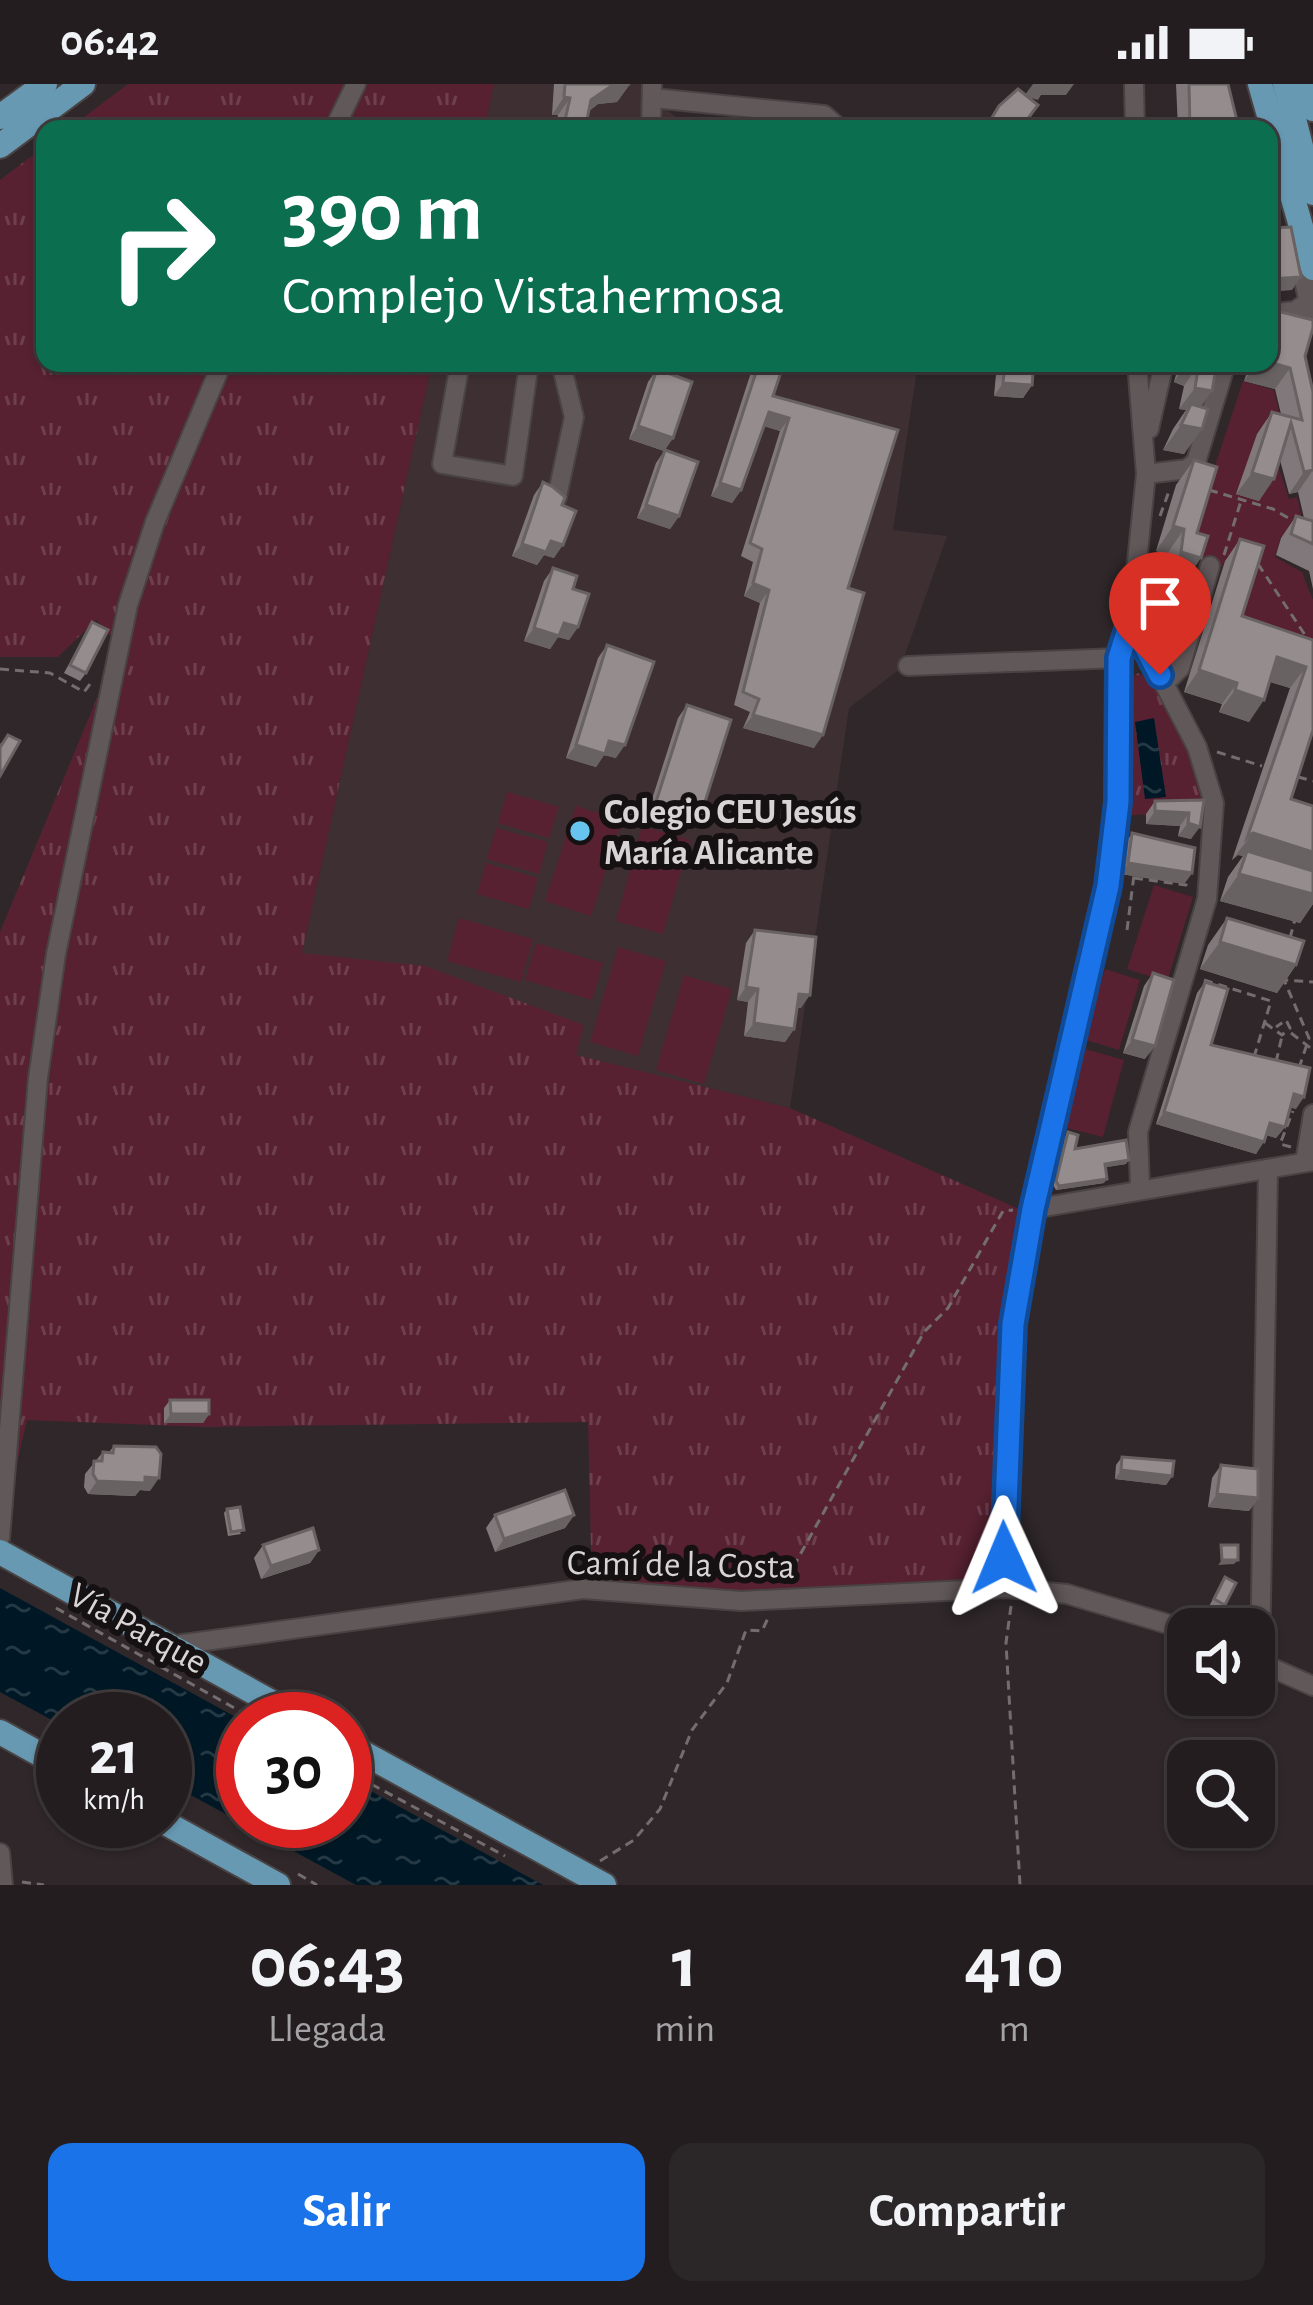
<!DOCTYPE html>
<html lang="es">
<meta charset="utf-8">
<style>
body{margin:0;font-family:"Alegreya Sans",sans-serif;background:#2b2628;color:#f1f3f6;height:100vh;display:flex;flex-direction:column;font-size:45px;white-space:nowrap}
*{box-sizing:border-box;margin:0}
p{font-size:39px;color:#a3a2a4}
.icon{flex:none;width:66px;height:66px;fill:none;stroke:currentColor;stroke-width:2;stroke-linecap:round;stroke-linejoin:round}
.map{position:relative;height:1801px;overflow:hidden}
.sheet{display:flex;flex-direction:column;background:#231d1f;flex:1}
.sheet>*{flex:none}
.hud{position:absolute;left:36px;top:36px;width:1242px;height:252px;border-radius:24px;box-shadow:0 3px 9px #0004,0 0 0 3px #403b3d;background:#0b6e4f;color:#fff;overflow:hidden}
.fabs{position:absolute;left:1167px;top:1524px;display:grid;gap:24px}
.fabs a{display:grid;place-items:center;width:108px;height:108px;border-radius:24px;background:#231d1f;box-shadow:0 3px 9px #0004,0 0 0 3px #403b3d;font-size:60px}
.speed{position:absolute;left:36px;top:1608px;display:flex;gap:24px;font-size:60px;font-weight:700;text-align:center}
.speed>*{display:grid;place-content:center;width:156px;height:156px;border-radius:50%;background:#231d1f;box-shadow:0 3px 9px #0004,0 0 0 3px #403b3d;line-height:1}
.speed small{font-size:30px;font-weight:400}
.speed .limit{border:18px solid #d22;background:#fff;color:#111}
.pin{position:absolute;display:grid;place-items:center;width:102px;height:102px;color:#fff;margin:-123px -51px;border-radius:50% 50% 50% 0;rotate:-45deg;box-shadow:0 0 12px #0007}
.pin .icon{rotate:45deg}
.me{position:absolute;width:132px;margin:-66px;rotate:359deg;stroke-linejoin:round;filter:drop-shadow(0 0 9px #0008)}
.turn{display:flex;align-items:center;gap:42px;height:252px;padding:0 48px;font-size:54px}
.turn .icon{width:156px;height:156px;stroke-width:2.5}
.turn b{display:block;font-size:84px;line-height:102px}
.eta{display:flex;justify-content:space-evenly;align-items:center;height:204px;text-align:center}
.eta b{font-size:72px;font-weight:700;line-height:84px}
.action{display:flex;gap:24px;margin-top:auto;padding:24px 48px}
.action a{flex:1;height:138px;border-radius:24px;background:#1a73e8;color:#fff;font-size:48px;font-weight:700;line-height:138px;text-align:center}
.action a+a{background:#2b2628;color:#f1f3f6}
.status{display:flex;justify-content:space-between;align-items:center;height:84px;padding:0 60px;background:#231d1f;direction:ltr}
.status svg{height:33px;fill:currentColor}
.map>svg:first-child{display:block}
.built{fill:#3e2f33}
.grass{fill:url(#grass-tufts)}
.green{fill:#572132}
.water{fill:url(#water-ripples)}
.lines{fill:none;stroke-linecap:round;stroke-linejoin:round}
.minor-casing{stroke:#494344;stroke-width:22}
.major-casing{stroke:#494344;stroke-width:28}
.path{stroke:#746d6f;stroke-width:3;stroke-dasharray:9 6;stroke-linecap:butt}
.minor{stroke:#61585a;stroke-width:18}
.major{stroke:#6799b3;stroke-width:24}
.wall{fill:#80787a}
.shaded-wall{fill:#686263}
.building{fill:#958c8e;stroke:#686263;stroke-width:3}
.route-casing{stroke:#114b97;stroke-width:30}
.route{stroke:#1a73e8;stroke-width:21}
.poi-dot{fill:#66c4ef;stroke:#151112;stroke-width:4.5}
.labels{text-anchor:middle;stroke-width:12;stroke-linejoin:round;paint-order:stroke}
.poi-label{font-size:36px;font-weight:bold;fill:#d8d3d4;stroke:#151112;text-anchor:start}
.street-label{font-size:36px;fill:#d8d3d4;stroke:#151112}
</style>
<div class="status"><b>06:42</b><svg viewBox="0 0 49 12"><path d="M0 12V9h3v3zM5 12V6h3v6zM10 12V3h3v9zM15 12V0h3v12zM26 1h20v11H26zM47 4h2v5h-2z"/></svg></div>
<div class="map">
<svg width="1313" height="1801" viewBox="0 0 1313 1801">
<defs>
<pattern id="grass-tufts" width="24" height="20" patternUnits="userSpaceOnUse" patternTransform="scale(3)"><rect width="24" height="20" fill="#572132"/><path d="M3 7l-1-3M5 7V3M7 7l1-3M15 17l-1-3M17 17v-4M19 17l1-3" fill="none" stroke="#6e404f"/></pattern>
<pattern id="water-ripples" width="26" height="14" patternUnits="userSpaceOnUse" patternTransform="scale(3)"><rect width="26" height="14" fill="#001825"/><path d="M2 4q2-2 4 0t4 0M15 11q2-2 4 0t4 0" fill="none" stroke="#243944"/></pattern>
</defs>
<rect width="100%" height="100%" fill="#2f2729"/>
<!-- built -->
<g class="built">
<polygon points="494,0 653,0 654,18 695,45 484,45"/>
<polygon points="432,279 918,279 893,446 947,452 900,585 849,624 790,1024 575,971 584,941 302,869"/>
</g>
<!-- grass -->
<g class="grass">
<polygon points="128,0 494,0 484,45 68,45"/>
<polygon points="45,62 45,279 432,279 302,869 425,882 584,941 576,971 790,1024 1028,1129 998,1485 981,1500 777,1514 592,1506 588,1338 206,1343 27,1336 0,1452 0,848 119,561 96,536 58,573 0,573 0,96"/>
<polygon points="1138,589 1150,594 1191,673 1205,730 1123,731 1127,597"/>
</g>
<!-- green -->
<g class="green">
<polygon points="1243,297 1274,306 1286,357 1258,348 1251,369 1279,384 1289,415 1297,413 1308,460 1281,452 1275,473 1302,488 1313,516 1313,589 1234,536 1252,481 1227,472 1222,483 1186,470"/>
<polygon points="507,708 559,723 549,754 498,739"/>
<polygon points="576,722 622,737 591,832 545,817"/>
<polygon points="642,742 690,756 663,850 616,837"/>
<polygon points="496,744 548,758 539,790 487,775"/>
<polygon points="486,779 538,794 529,825 477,810"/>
<polygon points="1154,801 1193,813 1167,898 1127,885"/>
<polygon points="459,834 533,855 521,898 447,877"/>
<polygon points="536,859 603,879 592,916 525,896"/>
<polygon points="618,863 666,877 638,972 590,958"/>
<polygon points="1105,885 1140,896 1119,966 1083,955"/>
<polygon points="684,891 732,905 704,1000 656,986"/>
<polygon points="1082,964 1124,976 1103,1053 1062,1043"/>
</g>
<!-- water -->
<g class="water">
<polygon points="1154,634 1166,713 1145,715 1135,638"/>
<polygon points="0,1504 243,1637 243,1737 345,1737 345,1693 543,1801 356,1801 165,1697 165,1635 63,1635 63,1642 0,1608"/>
</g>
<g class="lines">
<defs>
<g id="minor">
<polyline points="1134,0 1135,45"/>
<polyline points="653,14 824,31 840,45"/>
<polyline points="334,45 356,0"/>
<polyline points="651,45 652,0"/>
<polyline points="1298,168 1313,239"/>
<polyline points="1269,230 1295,227 1308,218"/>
<polyline points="460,279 442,380 513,392 529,279"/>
<polyline points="1149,345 1164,279"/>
<polyline points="1146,390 1187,385 1196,378 1226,279"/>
<polyline points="557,413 574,333 561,279"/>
<polyline points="1131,536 1197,663 1214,719 1207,815 1138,1048 1140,1103"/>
<polyline points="908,582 1119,574"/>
<polyline points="1159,591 1171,593 1180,584 1210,482"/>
<polyline points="1305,1078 1313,1030"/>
<polyline points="1033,1125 1313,1077"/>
<polyline points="0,1454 38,994 56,870 128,521 155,438 222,279"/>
<polyline points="1006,1504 1001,1444 1013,1240 1033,1125 1097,862 1117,718 1119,574 1131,536 1146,390 1137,279"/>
<polyline points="169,1562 583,1505 741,1517 1006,1504 1067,1510 1188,1546"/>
<polyline points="1254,1576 1313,1602"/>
<polyline points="1260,1579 1268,1085"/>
<polyline points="0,1769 3,1801"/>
</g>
<g id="major">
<polyline points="1260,0 1313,184"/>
<polyline points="1285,0 1313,109"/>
<polyline points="1306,0 1313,25"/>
<polyline points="0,33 45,0"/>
<polyline points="0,62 83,0"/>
<polyline points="0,1468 302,1635"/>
<polyline points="0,1648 63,1683"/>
<polyline points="345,1659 604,1801"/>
<polyline points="162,1737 278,1801"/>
</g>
</defs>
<!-- minor casing -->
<use href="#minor" class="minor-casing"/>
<!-- major casing -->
<use href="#major" class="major-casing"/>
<!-- path -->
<g class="path">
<polyline points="1209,406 1273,425 1295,438"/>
<polyline points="1160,432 1169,407"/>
<polyline points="1224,471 1241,417"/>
<polyline points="1258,480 1313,563"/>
<polyline points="1156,541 1175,547"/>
<polyline points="0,585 50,589 84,608 93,596"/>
<polyline points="1217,668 1262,682"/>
<polyline points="1298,693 1313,697"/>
<polyline points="1134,794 1186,801 1187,793"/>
<polyline points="1127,846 1134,791"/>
<polyline points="1290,854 1295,835"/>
<polyline points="1204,896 1271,917 1254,973"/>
<polyline points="1265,939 1282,951 1290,944 1286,936 1276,943"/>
<polyline points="1291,949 1313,966"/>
<polyline points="1276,978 1282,952"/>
<polyline points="1299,984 1309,954 1284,896 1313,898"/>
<polyline points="1291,1063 1280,1060 1293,1027"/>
<polyline points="786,1496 924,1248 948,1224 1003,1127 1013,1126"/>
<polyline points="1011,1522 1006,1559 1020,1801"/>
<polyline points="56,1524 254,1635"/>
<polyline points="345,1686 505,1772"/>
<polyline points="600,1777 634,1756 660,1725 692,1646 727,1599 746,1546 762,1547 769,1532"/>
<polyline points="298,1790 317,1801"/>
<polyline points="22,1798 44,1801"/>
</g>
<!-- minor -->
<use href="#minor" class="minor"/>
<!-- major -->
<use href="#major" class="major"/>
</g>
<!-- wall -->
<g class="wall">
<polygon points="554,0 630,0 617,18 598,20 589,27 585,45 555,45 558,31 552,31"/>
<polygon points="1176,0 1228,0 1239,45 1178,45"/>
<polygon points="1305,272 1313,308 1313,505 1309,487 1276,471 1281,454 1296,432 1304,434 1298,408 1289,410 1280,376 1259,417 1236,410 1257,350 1272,328 1281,330 1275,305 1244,297 1250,279 1269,279"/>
<polygon points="754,279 784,279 773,312 898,346 848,504 814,664 743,644 750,628 734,621 760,519 744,512 753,478 741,472 780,347 764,342 741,406 732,419 711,412"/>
<polygon points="997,279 1034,279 1032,301 1023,314 994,312"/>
<polygon points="1179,279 1217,279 1184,370 1163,366 1173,345 1186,326 1179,325 1184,302 1174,298"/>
<polygon points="657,285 673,354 664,367 629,355 648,298"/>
<polygon points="665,366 679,432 670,445 637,434 656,379"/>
<polygon points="1194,376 1197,449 1188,493 1188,518 1170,543 1147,536 1157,513 1169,495 1163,493 1167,470 1156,467 1176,401"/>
<polygon points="543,398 562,421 554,474 544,471 537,481 512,472 534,411"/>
<polygon points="1240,455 1242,532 1313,556 1291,715 1313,722 1313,820 1300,839 1220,817 1228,793 1243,772 1238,771 1232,776 1290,604 1270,598 1249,638 1219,628 1222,620 1184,608 1225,477"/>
<polygon points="553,484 573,505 578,543 569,556 558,553 550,565 524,557 544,497"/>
<polygon points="92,538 86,589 80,597 64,589"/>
<polygon points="607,561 616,674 604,671 596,683 566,674 598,574"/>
<polygon points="687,621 694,734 684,731 675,743 646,734 678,634"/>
<polygon points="1204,716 1191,755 1178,752 1180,742 1146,740 1146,730 1155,717"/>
<polygon points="1132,749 1192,789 1184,800 1121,790 1125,760"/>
<polygon points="1227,834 1296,881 1277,909 1200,885 1208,861"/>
<polygon points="755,846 801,924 797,924 794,945 785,958 744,952 748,918 737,916 746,859"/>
<polygon points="1153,889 1145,975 1123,969 1144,902"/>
<polygon points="1205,898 1211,961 1296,1025 1290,1023 1285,1043 1276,1054 1266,1051 1256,1070 1156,1040 1197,909"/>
<polygon points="1068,1048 1075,1065 1126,1080 1106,1083 1104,1099 1056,1106 1053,1101 1065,1053"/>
<polygon points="170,1316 209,1330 203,1339 164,1339 164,1324"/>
<polygon points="114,1362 150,1407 140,1406 135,1412 88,1410 84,1403 85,1390 103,1368 109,1368"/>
<polygon points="1122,1373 1172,1392 1166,1401 1115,1395 1116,1381"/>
<polygon points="1221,1381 1258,1414 1249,1427 1208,1423 1212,1394"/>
<polygon points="227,1425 241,1450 228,1452 224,1429"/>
<polygon points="495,1431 574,1431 565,1444 495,1468 486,1444"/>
<polygon points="263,1461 319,1466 310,1479 261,1495 254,1474"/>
<polygon points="1225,1493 1225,1521 1219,1530 1208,1524"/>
</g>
<!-- shaded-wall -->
<g class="shaded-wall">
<polygon points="1033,0 1074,0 1066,11 1041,11 1038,16 1024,12"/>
<polygon points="629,1 617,18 598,20 579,34 591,16 610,3"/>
<polygon points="564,13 570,14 558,31 552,31"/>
<polygon points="1301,193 1292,206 1269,208 1269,195"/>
<polygon points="1269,278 1290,284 1275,305 1244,297 1257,279"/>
<polygon points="1187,279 1199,280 1184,302 1174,298"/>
<polygon points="1003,299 1032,301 1023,314 994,312"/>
<polygon points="1195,304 1212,307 1197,328 1191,320 1186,326 1179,325"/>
<polygon points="769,328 789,334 780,347 760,341"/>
<polygon points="1181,341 1202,345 1184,370 1163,366"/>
<polygon points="638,342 673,354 664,367 629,355"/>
<polygon points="1313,386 1298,408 1289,410 1304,388"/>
<polygon points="1252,389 1274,395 1259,417 1236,410"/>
<polygon points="720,399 741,406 732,419 711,412"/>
<polygon points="646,421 679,432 670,445 637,434"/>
<polygon points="1173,442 1184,445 1167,470 1156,467"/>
<polygon points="551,457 563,461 554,474 544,471 537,481 512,472 522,460"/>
<polygon points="1181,468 1201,474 1184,499 1174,488 1169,495 1163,493"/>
<polygon points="753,499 769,506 760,519 744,512"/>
<polygon points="1164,511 1188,518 1170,543 1147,536"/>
<polygon points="564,539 578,543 569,556 558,553 550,565 524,557 534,544"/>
<polygon points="1277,573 1306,583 1290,604 1262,595"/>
<polygon points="1199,586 1237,599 1222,620 1184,608"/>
<polygon points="1235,606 1264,616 1249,638 1219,628"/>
<polygon points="753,631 823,651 814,664 743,644"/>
<polygon points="609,657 625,661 616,674 604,671 596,683 566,674 576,661"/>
<polygon points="689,716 704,721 694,734 684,731 675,743 646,734 655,721"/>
<polygon points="1155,727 1189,729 1180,742 1146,740"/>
<polygon points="1188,739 1200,743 1191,755 1178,752"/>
<polygon points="1253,749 1313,768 1313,794 1247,767 1243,772 1238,771 1232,776"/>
<polygon points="1128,779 1192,789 1184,800 1121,790"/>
<polygon points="1239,790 1313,810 1313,820 1300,839 1220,817"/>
<polygon points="1220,858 1296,881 1277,909 1200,885"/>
<polygon points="746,903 758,905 748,918 737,916"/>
<polygon points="799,910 810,911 801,924 790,923"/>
<polygon points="754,939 794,945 785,958 744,952"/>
<polygon points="1132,956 1155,962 1145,975 1123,969"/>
<polygon points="1294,1010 1304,1013 1296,1025 1286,1022"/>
<polygon points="1164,1028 1264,1058 1256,1070 1156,1040"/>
<polygon points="1270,1039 1285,1043 1276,1054 1262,1050"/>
<polygon points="1129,1076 1126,1080 1102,1084 1105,1080"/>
<polygon points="1107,1095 1104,1099 1056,1106 1059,1102"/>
<polygon points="171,1330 209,1330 203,1339 164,1339"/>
<polygon points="1121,1386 1172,1392 1166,1401 1115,1395"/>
<polygon points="145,1393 159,1394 150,1407 140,1406 135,1412 88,1410 97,1397"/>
<polygon points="1217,1410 1258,1414 1249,1427 1208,1423"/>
<polygon points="574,1431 565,1444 495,1468 504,1455"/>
<polygon points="319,1466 310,1479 261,1495 271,1482"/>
<polygon points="1222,1476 1238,1476 1234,1480 1218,1481"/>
</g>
<!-- building -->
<g class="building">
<polygon points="565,0 630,0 610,3 591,16 585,45 563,45 570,14 564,13"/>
<polygon points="1189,0 1228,0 1239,45 1190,45"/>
<polygon points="1018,5 1038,21 1020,45 985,45 999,22"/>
<polygon points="1291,143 1301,193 1269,195 1269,144"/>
<polygon points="1269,225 1313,236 1313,244 1305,272 1313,308 1313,386 1304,388 1291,339 1274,395 1252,389 1272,328 1302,336 1290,284 1269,278"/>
<polygon points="759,279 784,279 773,312 898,346 848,504 864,509 823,651 753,631 759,615 743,608 769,506 753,499 762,465 750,459 789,334 769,328 741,406 720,399"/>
<polygon points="1005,279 1034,279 1032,301 1003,299"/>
<polygon points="1196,279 1217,279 1212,307 1195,304 1199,280"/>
<polygon points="657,285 692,298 673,354 638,342"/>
<polygon points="1191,320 1208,325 1202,345 1181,341"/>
<polygon points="665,366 698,378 679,432 646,421"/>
<polygon points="1194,376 1217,383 1197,449 1208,452 1201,474 1181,468 1184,445 1173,442"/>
<polygon points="543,398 553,403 565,413 562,421 576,427 563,461 551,457 546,468 522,460"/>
<polygon points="1296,432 1313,437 1313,460 1291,450"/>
<polygon points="1240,455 1264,462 1242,532 1313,556 1313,646 1291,715 1313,722 1313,768 1253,749 1247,754 1306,583 1277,573 1264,616 1235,606 1237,599 1199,586"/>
<polygon points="553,484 577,492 573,505 589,510 578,543 564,539 559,552 534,544"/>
<polygon points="1174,488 1195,496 1188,518 1164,511"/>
<polygon points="92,538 108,546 86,589 70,581"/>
<polygon points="607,561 654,578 625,661 609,657 605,670 576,661"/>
<polygon points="687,621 731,636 704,721 689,716 684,730 655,721"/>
<polygon points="8,651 20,657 0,692 0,661 1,662"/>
<polygon points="1204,716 1200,743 1188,739 1189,729 1155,727 1155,717"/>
<polygon points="1132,749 1195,764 1192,789 1128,779"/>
<polygon points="1247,767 1313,787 1313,810 1239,790"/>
<polygon points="1227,834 1304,857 1296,881 1220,858"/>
<polygon points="755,846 816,853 810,911 799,910 794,945 754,939 758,905 746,903"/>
<polygon points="1153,889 1174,896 1155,962 1132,956"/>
<polygon points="1205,898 1228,905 1211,961 1310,984 1304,1013 1294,1010 1285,1043 1270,1039 1264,1058 1164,1028"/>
<polygon points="1068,1048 1078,1051 1075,1065 1126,1056 1129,1076 1105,1080 1107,1095 1059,1102 1056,1097"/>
<polygon points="170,1316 209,1316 209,1330 171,1330"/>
<polygon points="114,1362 156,1363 161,1370 159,1394 145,1393 145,1399 97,1397 93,1390 94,1377 102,1377 103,1368 113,1369"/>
<polygon points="1122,1373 1174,1377 1172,1392 1121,1386"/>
<polygon points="1221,1381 1258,1385 1258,1414 1217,1410"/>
<polygon points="565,1406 574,1431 504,1455 495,1431"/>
<polygon points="240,1423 244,1446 231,1448 227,1425"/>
<polygon points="313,1444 319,1466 271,1482 263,1461"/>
<polygon points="1221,1461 1238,1461 1238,1476 1222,1476"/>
<polygon points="1225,1493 1236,1499 1225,1521 1214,1515"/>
</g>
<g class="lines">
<defs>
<polyline id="route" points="1004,1474 1013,1240 1033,1125 1108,802 1118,718 1119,574 1131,536 1160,591"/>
</defs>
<!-- route casing -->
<use href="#route" class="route-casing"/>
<!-- route -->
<use href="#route" class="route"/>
</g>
<!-- markers -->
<circle class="poi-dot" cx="580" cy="747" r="12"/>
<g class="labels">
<!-- poi labels -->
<g class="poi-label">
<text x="604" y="739">Colegio CEU Jesús<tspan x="604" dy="41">María Alicante</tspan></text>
</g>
<!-- street labels -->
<g class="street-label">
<text transform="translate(681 1479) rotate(1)" y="13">Camí de la Costa</text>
<text transform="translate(139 1543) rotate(29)" y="13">Vía Parque</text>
</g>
</g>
</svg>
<div class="fabs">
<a><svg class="icon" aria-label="sound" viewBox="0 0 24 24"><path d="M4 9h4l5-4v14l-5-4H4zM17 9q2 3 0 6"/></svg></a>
<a><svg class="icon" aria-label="search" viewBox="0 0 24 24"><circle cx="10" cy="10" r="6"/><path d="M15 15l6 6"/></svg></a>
</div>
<div class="speed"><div>21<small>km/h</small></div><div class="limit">30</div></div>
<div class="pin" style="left:1160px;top:591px;background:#d93025"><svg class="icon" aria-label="arrive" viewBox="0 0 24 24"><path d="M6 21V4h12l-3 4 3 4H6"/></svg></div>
<svg class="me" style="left:1004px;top:1474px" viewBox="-20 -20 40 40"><path d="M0-17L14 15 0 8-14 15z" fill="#1a73e8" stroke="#fff" stroke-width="4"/></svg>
<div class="hud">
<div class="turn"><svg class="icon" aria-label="right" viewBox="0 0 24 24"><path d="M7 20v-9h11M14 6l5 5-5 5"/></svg><div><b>390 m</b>Complejo Vistahermosa</div></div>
</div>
</div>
<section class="sheet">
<div class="eta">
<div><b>06:43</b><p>Llegada</p></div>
<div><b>1</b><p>min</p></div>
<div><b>410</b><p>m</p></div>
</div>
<div class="action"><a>Salir</a><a>Compartir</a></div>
</section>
